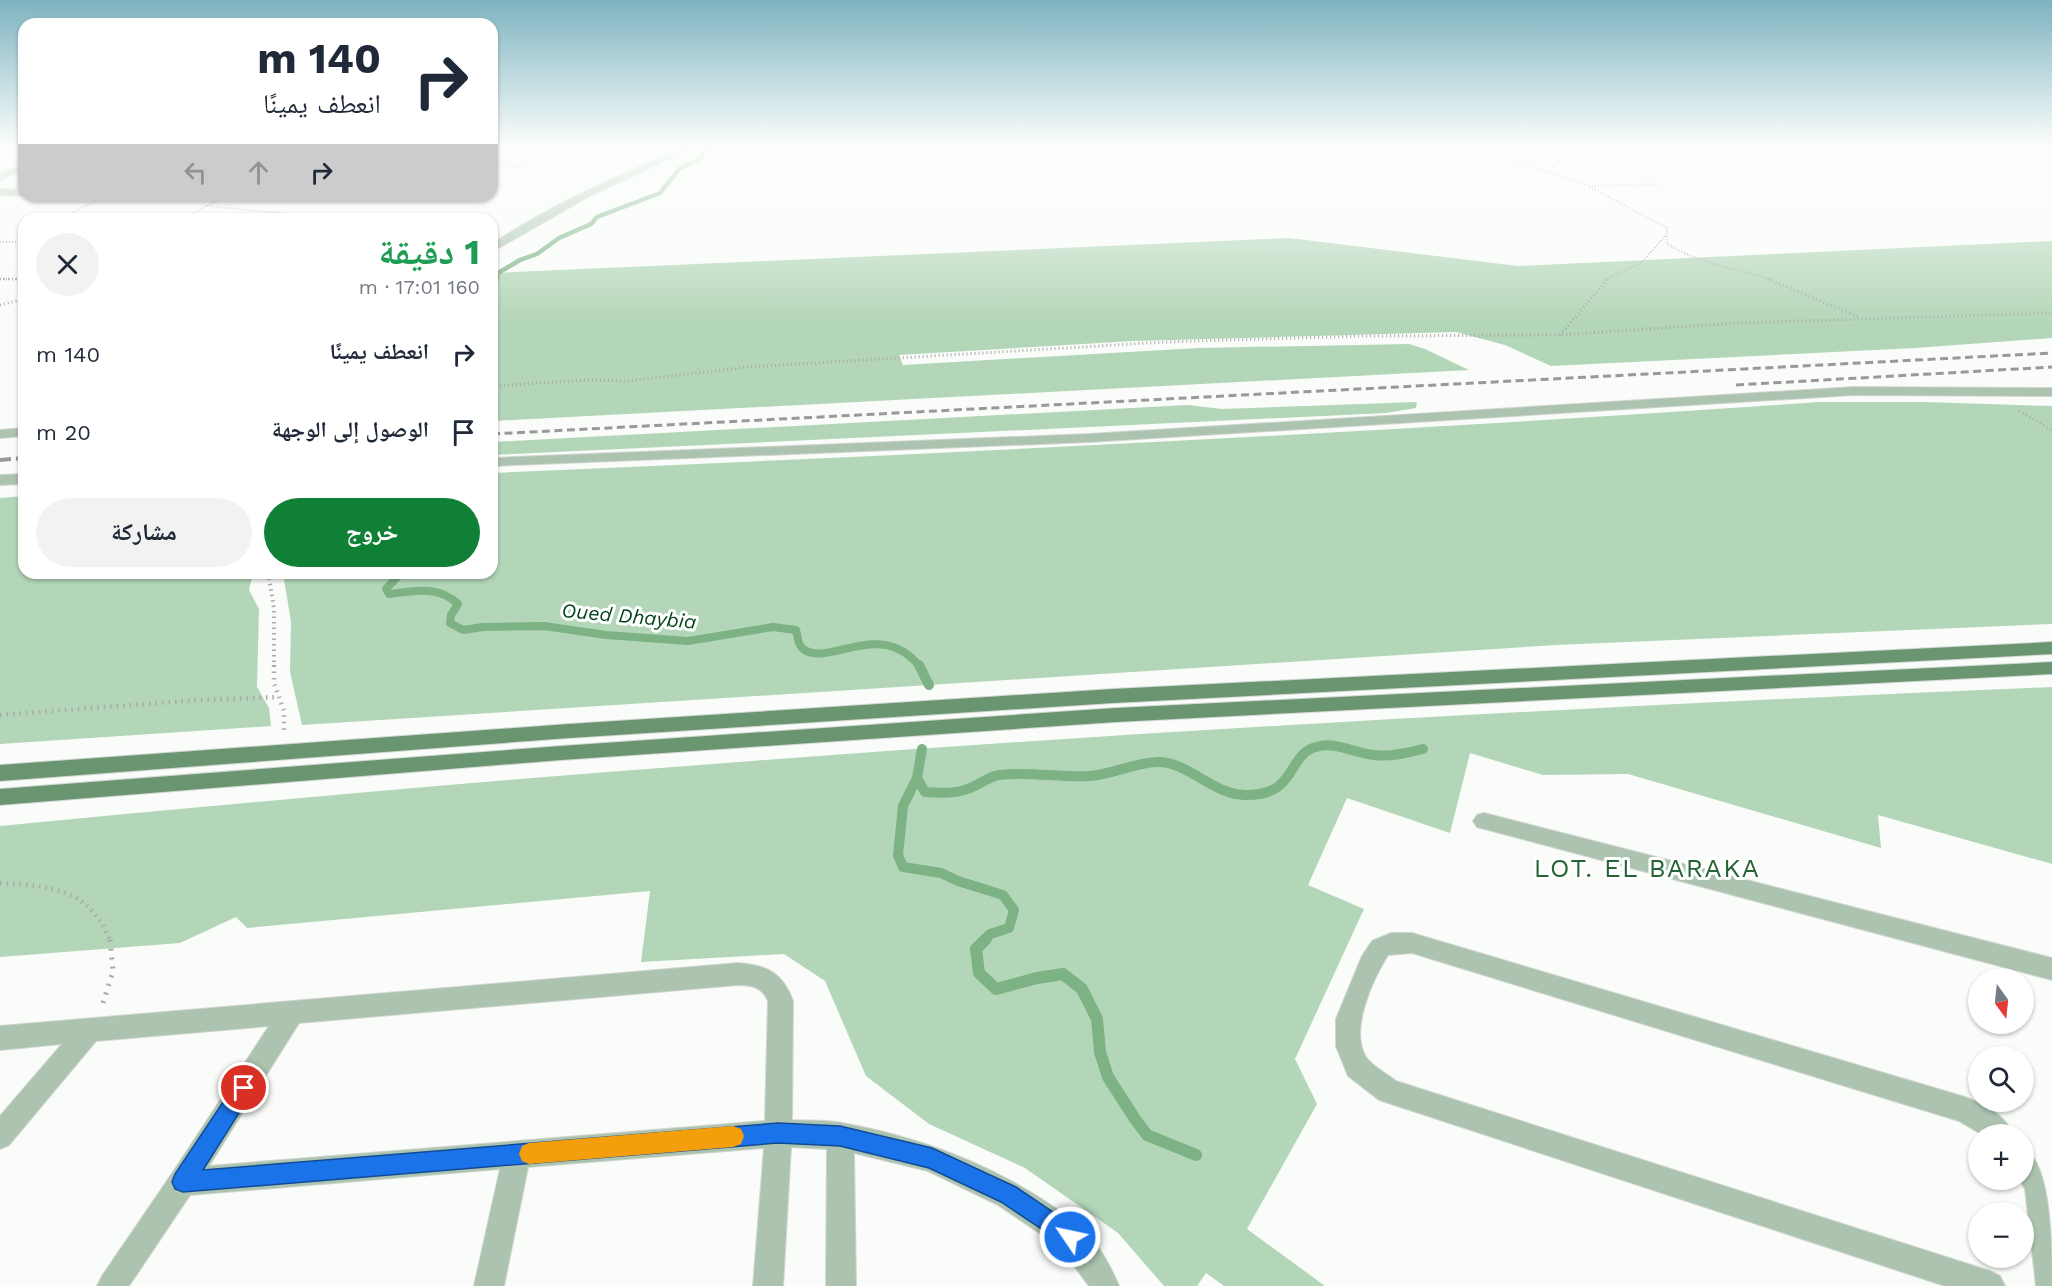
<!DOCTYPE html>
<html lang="ar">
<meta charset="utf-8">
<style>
body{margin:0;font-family:"Work Sans","Noto Naskh Arabic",sans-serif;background:#f2f2f3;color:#1f2937;direction:rtl;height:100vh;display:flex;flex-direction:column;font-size:22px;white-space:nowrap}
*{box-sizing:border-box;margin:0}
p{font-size:20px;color:#747a83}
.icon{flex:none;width:33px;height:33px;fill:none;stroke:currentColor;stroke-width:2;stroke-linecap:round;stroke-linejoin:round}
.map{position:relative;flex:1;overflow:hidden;direction:ltr}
.drawer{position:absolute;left:18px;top:213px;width:480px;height:366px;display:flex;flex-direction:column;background:#fff;border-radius:18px;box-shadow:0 2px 4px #0004;direction:rtl}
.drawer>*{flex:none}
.banner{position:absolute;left:18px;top:18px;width:480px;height:183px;border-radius:18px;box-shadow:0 2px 4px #0004;direction:rtl;background:#fff;color:#1f2937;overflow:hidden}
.needle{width:39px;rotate:165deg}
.fabs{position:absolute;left:1968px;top:968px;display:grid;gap:12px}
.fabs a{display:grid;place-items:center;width:66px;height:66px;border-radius:50%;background:#fff;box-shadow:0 2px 4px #0004;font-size:30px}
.pin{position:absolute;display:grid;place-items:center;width:51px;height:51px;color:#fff;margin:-26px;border:3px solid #fff;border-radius:50%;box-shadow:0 2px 6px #0007}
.me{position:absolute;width:66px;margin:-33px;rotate:304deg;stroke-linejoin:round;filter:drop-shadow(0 0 4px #0008)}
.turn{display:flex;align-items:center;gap:21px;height:126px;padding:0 18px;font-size:27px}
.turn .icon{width:78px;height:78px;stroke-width:2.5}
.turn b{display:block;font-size:42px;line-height:51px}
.lanes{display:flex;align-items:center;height:57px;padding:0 18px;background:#0003;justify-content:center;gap:30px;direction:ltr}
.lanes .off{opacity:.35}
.round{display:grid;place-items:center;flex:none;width:63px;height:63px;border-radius:32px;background:#f2f2f3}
.overview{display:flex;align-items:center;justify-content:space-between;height:102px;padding:0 18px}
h1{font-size:36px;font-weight:700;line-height:45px;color:#1e9e55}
.cta{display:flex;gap:12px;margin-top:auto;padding:12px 18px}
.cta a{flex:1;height:69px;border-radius:36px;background:#118037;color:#fff;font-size:24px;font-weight:700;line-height:69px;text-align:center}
.cta a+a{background:#f2f2f3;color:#1f2937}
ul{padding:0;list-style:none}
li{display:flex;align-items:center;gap:18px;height:78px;padding:0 18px}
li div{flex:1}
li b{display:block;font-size:22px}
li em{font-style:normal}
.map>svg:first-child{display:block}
.green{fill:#b3d6b8}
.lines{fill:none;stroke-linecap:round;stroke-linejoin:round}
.stream-far4{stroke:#7cb284;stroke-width:4.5}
.stream-far3{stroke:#7cb284;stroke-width:6}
.stream-far2{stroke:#7cb284;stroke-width:8}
.stream-far1{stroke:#7cb284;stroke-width:10}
.stream{stroke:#7cb284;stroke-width:12}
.minor-casing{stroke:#d3d6d3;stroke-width:2}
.major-casing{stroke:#d3d6d3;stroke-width:2}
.path-far4{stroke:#a9aba9;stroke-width:2;stroke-dasharray:1 2;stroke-linecap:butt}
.path-far3{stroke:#a9aba9;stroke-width:3;stroke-dasharray:1 3;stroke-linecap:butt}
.path-far2{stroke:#a9aba9;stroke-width:4;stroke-dasharray:1.5 4;stroke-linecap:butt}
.path-far1{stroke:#a9aba9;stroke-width:4.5;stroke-dasharray:1.5 5;stroke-linecap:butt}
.path{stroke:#a9aba9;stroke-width:5;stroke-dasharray:2 7;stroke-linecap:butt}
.minor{fill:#acc4af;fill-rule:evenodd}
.major{fill:#699570;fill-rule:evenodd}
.rail-far1{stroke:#989998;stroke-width:3;stroke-dasharray:8 4.5;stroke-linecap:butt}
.rail{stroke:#989998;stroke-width:4;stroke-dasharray:11 5;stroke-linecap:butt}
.route{fill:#1a73e8;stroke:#114b97;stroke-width:1.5}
.slow{fill:#f59e0b}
.labels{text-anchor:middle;stroke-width:6;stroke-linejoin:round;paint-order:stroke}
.water-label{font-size:20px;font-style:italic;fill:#034318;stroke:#fff}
.near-quarter-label{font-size:26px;letter-spacing:1.5px;fill:#266435;stroke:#fff}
</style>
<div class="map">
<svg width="2052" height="1286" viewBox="0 0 2052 1286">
<rect width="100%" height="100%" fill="#f9fcf9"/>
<!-- green -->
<g class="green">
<polygon points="1289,238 1518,266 2052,241 2052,338 1915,348 1551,366 1505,345 1456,332 1133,341 899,355 903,365 1198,348 1409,344 1425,349 1469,370 492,421 492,273"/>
<polygon points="1417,402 1416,408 1386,413 492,455 492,442 1188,405 1222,409"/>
<path d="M1819,402H1924L2052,406V624L1556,645L302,725L290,672L291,622L283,573H492V473C935,454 1377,433 1819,402Z"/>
<polygon points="24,496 24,573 253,573 249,590 259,609 257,687 269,708 271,726 0,744 0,498"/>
<path d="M2052,687V864L1878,815L1881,848L1628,774L1543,775L1470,753L1450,833L1347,798L1308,885L1364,909L1295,1059L1317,1104L1247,1229L1325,1286H1224L1206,1273L1197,1286H1164L1118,1233L1025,1168L929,1124L866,1076L825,981L784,954L641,962L650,891L247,928L236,917L180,943L0,957V826C233,804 467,782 700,765C1150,730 1601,706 2052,687Z"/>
</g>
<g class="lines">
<!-- stream-far4 -->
<polyline class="stream-far4" points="496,280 498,273 520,260 537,254 559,238 591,224 597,217 660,193 679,169 702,157 704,152 716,145"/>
<!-- stream-far3 -->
<polyline class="stream-far3" points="492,294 496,279"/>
<!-- stream-far2 -->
<path class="stream-far2" d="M401,573L386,589L389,594C414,591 438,585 458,604L451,615L450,623L463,630L483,627L544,626L606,635L688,641L773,627L796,630C798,636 797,643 802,648C826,670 880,616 920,667"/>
<!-- stream-far1 -->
<g class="stream-far1">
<polyline points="919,665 929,685"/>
<polyline points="922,749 917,778 903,806 898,855 903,867 941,873 958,881 1003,895 1014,910 1009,928 990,934 984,940"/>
<path d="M917,778L925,792C940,793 956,794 970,788C980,784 988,777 999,775C1029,771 1060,778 1090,776C1113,774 1134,763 1157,762C1188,761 1211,794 1245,795C1298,796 1286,755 1316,747C1335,741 1354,753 1374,755C1390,757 1407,753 1423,749"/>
</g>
<!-- stream -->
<polyline class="stream" points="986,939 976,949 979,973 996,989 1037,978 1063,974 1082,989 1097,1019 1100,1052 1108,1077 1135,1119 1147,1135 1196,1155"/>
<defs>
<g id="minor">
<path d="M688,145H700L590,196L492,252V244C553,203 621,175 688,145Z"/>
<polygon points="18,166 21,167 21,171 0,180 0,173"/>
<polygon points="0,189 24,190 24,195 28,195 24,196 0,195"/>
<polygon points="1854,387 2052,388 2052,396 1854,395 1089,442 492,466 492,458 1089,434"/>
<polygon points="24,428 24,436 0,438 0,430"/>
<polygon points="24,474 24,484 0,485 0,475"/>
<polygon points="1484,813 2052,958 2052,980 1477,827 1473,821 1477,815"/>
<path d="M1391,933H1412L1965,1097C1984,1105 2005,1114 2013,1134H1981L1959,1121L1412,953L1388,955C1373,979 1349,1030 1366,1057C1372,1066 1387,1074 1396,1081L1990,1271L2000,1276L2005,1286H1945L1379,1100L1348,1076L1336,1046V1019L1362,956L1372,941Z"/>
<path d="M738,963C767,965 783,973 793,1001L792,1120C808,1121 826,1120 842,1123C926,1138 1011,1171 1079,1226C1097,1240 1110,1265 1119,1286H1089L1060,1247L998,1205L928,1171L854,1153L856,1286H826L827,1149L791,1147L783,1286H753L764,1148L528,1167L504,1286H474L500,1169L190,1195L129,1286H97L102,1276L173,1172L269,1026L96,1041L9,1145L0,1149V1116L62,1044L0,1050V1026ZM738,985C752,985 762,987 768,1001L765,1121L209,1166L299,1023Z"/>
<path d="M2024,1148C2052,1165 2052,1250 2052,1286H2036L2025,1189L2019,1179H2024Z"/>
</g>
<g id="major">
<polygon points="2052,642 2052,654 1113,703 569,738 0,781 0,765 569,724 1113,689"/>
<polygon points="2052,662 2052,674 1116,722 561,760 0,805 0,789 561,746 1116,708"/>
</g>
</defs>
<!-- minor casing -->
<use href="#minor" class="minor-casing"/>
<!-- major casing -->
<use href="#major" class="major-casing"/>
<!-- path-far4 -->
<g class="path-far4">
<path d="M1455,145L1549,172L1588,186L1667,228V244C1700,264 1736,268 1772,280"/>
<polyline points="0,152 10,145"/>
<polyline points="492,164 532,168"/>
<polyline points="1549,172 1561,159 1567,147 1579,145"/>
<polyline points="1589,186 1661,184"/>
<polyline points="207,206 344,219"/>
<polyline points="60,219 108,195"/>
<polyline points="182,219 228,195"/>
<polyline points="254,219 268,212"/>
<polyline points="0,242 24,242"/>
<polyline points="0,279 24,279"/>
<polyline points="1605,280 1642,262 1666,235"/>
</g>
<!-- path-far3 -->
<g class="path-far3">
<polyline points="0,279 24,279"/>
<polyline points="1768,279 1859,317"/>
<polyline points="0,305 24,299"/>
<polyline points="1560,335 1608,279"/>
<polyline points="492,386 588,380 628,381 748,367 1165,342 1361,336 1560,335 1736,323 2052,313"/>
<polyline points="2019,411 2052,430"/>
</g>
<!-- path-far2 -->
<polyline class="path-far2" points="268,573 274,608 274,667"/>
<!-- path-far1 -->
<g class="path-far1">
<polyline points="274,665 274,683 284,711 284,732"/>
<polyline points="0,715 198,700 279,697"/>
<path d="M0,883C50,886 89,888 110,940"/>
</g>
<!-- path -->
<polyline class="path" points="103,1003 113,971 110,939"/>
<!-- minor -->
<use href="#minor" class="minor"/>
<!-- major -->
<use href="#major" class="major"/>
<!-- rail-far1 -->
<g class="rail-far1">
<polyline points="1736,385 2052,367"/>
<polyline points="492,434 2052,353"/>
</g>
<!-- rail -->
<polyline class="rail" points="0,460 24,458"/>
</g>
<!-- sky -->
<linearGradient id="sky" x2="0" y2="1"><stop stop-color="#7db3c0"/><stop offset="0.45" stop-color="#fcfefc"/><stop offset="1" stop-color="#fcfefc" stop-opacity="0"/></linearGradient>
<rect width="2052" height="325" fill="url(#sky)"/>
<!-- route -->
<polygon class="route" points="244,1078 251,1081 253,1088 251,1094 203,1170 778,1123 840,1126 932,1148 1016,1187 1078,1229 1081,1237 1078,1244 1070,1248 1001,1202 929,1168 840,1146 778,1143 183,1192 175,1189 172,1182 175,1174 237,1081"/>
<!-- slow -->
<polygon class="slow" points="733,1126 741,1129 744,1136 741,1144 733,1147 529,1164 522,1161 519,1154 522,1146 529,1143"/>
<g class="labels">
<!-- water labels -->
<g class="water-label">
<text transform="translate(629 616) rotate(5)" y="7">Oued Dhaybia</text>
</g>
<!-- near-quarter labels -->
<g class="near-quarter-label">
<text x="1647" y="877">LOT. EL BARAKA</text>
</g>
</g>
</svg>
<div class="fabs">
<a><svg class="needle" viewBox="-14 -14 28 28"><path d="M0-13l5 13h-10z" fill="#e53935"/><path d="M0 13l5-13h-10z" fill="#747a83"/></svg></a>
<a><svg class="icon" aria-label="search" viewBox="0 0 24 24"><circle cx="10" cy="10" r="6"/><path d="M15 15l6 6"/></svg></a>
<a>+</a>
<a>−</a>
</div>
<div class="pin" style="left:244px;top:1088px;background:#d93025"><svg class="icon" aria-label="arrive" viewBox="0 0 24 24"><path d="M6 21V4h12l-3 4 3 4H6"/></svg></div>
<svg class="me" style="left:1070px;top:1237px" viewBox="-20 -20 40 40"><circle r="17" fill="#1a73e8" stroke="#fff" stroke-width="3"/><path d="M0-11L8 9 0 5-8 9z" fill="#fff"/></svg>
<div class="banner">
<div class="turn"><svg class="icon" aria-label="right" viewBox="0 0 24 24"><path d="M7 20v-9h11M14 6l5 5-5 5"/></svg><div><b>140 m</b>انعطف يمينًا</div></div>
<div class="lanes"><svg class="icon off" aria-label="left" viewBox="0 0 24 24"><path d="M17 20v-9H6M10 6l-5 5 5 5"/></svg><svg class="icon off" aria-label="ahead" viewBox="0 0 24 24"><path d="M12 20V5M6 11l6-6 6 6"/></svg><svg class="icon" aria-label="right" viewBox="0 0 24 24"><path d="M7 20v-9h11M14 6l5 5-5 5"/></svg></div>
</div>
<section class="drawer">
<div class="overview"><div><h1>1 دقيقة</h1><p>160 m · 17:01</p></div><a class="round"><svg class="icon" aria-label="close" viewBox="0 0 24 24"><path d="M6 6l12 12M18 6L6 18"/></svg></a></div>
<ul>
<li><svg class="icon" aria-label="right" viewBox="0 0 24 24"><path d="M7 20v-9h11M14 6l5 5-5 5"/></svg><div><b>انعطف يمينًا</b></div><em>140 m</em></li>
<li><svg class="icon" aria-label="arrive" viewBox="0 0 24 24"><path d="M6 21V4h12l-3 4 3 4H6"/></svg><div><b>الوصول إلى الوجهة</b></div><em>20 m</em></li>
</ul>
<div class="cta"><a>خروج</a><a>مشاركة</a></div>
</section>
</div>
